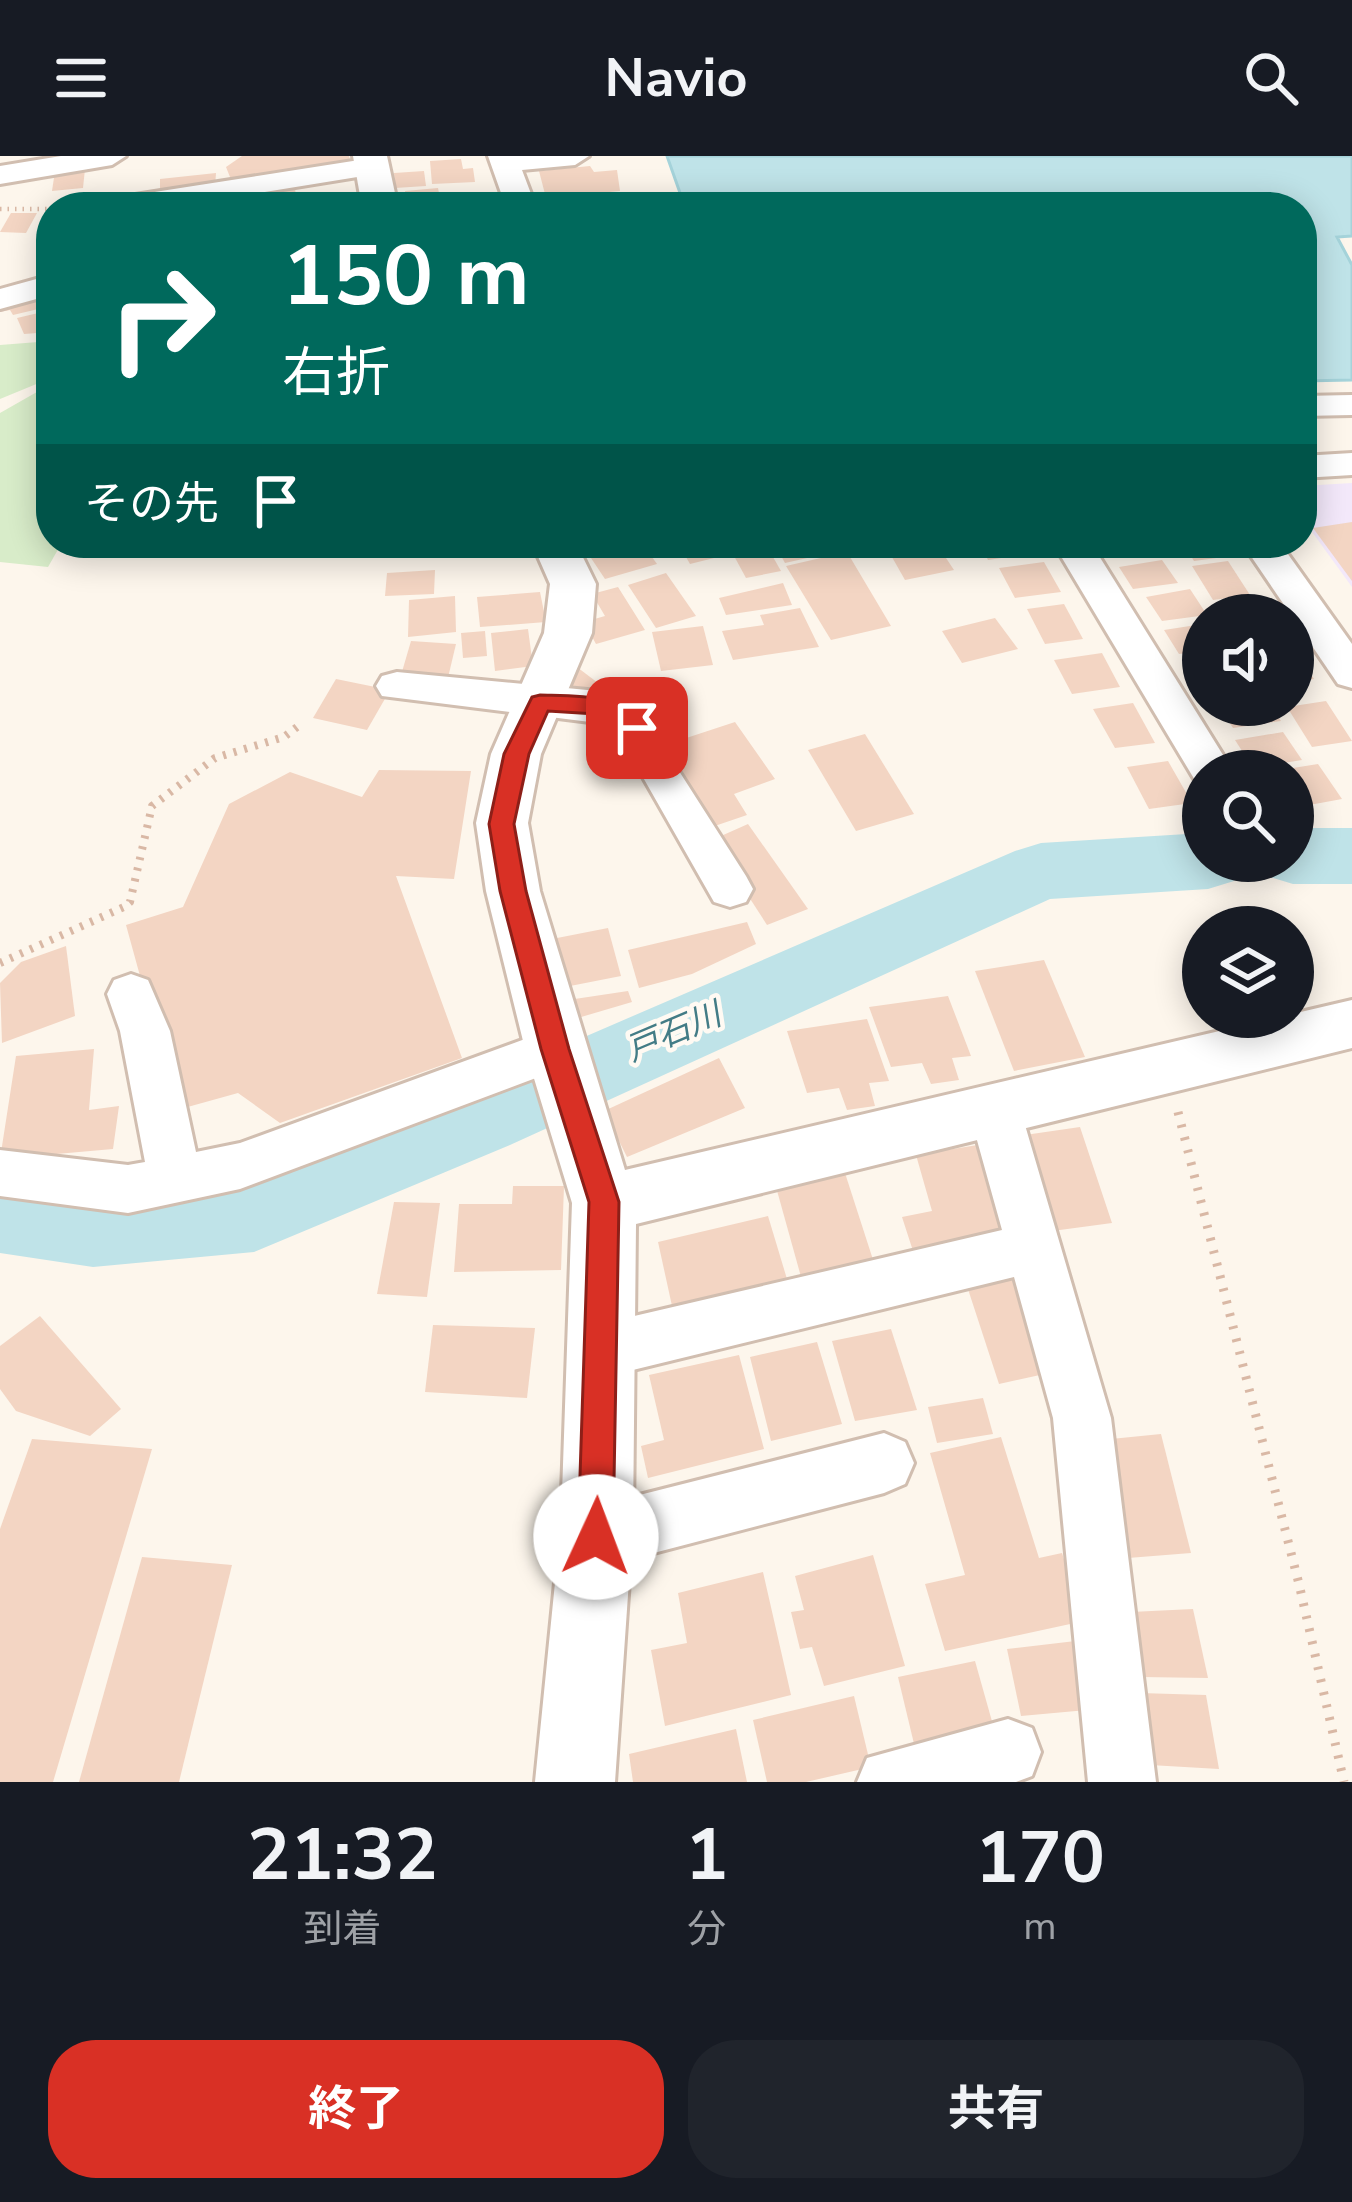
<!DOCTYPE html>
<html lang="ja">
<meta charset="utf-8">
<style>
body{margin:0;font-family:"Nunito Sans","Noto Sans JP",sans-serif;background:#20242c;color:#f1f3f6;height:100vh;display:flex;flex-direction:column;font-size:45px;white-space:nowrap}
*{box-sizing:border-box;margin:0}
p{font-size:39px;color:#9ea1a6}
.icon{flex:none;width:66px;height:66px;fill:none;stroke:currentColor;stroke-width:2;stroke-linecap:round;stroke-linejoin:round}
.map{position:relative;height:1626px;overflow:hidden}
.side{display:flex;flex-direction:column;background:#171b24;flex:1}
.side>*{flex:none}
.guide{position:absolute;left:36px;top:36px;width:1281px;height:366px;border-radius:48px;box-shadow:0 6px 30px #0003;background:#00695c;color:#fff;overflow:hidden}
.fabs{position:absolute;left:1182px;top:438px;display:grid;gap:24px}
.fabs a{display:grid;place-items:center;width:132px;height:132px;border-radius:50%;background:#171b24;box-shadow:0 6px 30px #0003;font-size:60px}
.pin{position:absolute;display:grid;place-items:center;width:102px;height:102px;color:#fff;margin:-51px;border-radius:24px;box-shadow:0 6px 18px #0006}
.me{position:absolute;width:132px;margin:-66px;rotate:2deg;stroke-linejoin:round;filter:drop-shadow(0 0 9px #0008)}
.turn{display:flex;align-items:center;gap:42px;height:252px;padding:0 48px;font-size:54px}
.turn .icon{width:156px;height:156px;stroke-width:2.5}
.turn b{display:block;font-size:84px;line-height:102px}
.then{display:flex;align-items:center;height:114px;padding:0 48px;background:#0003;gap:24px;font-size:45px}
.eta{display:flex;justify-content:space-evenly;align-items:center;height:204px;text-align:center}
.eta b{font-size:72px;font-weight:700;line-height:84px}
.button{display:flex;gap:24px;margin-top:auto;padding:24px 48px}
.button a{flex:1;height:138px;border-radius:48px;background:#d93025;color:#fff;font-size:48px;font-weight:700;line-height:138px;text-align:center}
.button a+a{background:#20242c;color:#f1f3f6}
header{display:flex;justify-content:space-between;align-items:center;height:156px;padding:0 48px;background:#171b24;font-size:54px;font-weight:700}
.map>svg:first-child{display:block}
.education{fill:#f3e8fa}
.green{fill:#d8ecc9}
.water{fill:#bfe3e8;stroke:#a5d3da;stroke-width:3}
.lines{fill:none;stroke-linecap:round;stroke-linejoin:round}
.river{fill:#bfe3e8;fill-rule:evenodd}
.building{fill:#f3d5c3}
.minor-casing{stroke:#d1beb0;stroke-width:6}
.tertiary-casing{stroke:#d1beb0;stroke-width:6}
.path-far2{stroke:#d9b8a5;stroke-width:4.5;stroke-dasharray:1.5 6;stroke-linecap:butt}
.path-far1{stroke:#d9b8a5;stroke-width:8;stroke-dasharray:3 8;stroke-linecap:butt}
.path{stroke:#d9b8a5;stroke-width:9;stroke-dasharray:3 10;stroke-linecap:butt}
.minor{fill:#fff;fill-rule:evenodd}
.tertiary{fill:#fff;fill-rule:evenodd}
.route{fill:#d93025;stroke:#8d1f18;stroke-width:3}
.labels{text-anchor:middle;stroke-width:9;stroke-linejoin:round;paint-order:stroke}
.water-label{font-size:33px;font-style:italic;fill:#437c86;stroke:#fffaf3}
</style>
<header><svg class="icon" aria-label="menu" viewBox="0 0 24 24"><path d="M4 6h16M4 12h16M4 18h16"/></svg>Navio<svg class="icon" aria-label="search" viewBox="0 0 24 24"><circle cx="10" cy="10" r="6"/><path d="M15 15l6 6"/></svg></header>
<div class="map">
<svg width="1352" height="1626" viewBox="0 0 1352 1626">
<rect width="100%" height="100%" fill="#fdf6ec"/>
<!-- education -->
<polygon class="education" points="1352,327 1352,431 1302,362 1302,330"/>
<!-- green -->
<g class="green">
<polygon points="51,185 51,222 0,243 0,189"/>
<polygon points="51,228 51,369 47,374 51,387 60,390 48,411 0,406 0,257"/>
</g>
<!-- water -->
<polygon class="water" points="667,0 1352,0 1352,80 1337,81 1352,109 1352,224 1302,225 1302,51 685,51"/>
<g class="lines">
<!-- river -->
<g class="river">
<polygon points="1293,672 1352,672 1352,728 1293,728 1267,720 1259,705 1293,705"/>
<polygon points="1203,677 1203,705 1245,705 1234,725 1208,733 1050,743 510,989 254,1096 93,1111 0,1097 0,1019 93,1031 251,1018 450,939 1015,695 1041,687"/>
</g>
</g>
<!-- building -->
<g class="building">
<polygon points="242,0 349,0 351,7 232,26 226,11"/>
<polygon points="461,3 463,13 473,12 475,26 432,28 430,5"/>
<polygon points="590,10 594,16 617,14 620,35 546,42 539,15"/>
<polygon points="85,13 83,32 52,35 55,15"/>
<polygon points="424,15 426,30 395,32 394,17"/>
<polygon points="216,17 215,31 160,36 160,23"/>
<polygon points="279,29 280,35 295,33 297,45 234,51 229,42"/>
<polygon points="438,32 441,47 407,49 405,35"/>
<polygon points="11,57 37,57 26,77 0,76"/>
<polygon points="49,137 51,150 13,159 10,154 0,156 0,149"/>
<polygon points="51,154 51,176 24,178 17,162"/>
<polygon points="1352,366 1352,425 1313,372"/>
<polygon points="629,387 642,387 657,408 605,423 589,399"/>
<polygon points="678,387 719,387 726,399 690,408"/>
<polygon points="727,387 765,387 781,415 746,422"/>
<polygon points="774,387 808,387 816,400 785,407"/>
<polygon points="884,387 936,387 954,414 905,424"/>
<polygon points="979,387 1023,387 1029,398 988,404"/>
<polygon points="1106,387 1161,387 1166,395 1115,402"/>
<polygon points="1183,387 1222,387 1231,400 1194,405"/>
<polygon points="847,396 891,470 831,484 786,410"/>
<polygon points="1162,404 1178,427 1133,433 1119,411"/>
<polygon points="1228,405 1250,439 1213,444 1192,410"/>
<polygon points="1044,406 1061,436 1015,442 999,412"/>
<polygon points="435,414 434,438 385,440 387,417"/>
<polygon points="666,417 696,460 656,472 628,429"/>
<polygon points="783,427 792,449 726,459 719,442"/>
<polygon points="618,431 645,474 596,488 584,466 605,460 592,438"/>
<polygon points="1190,433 1207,459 1162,465 1146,441"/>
<polygon points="540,436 546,466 480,471 477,441"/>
<polygon points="455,440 456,476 408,481 409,444"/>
<polygon points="1260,443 1270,459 1230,459 1223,449"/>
<polygon points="1064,448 1083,483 1045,488 1027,453"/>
<polygon points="800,452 819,491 733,504 722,475 764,469 760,459"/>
<polygon points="995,462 1018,493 962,507 942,475"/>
<polygon points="1203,468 1203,495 1179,498 1164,474"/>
<polygon points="703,470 713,509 661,515 652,476"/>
<polygon points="528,473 533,510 495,515 491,477"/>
<polygon points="485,475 487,500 463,502 461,477"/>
<polygon points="411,485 456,488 446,530 399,526"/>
<polygon points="1293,491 1314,523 1293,526"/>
<polygon points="1102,497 1120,531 1072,538 1054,504"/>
<polygon points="569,505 598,527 600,539 560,542"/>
<polygon points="336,523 390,534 367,574 313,562"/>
<polygon points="1326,545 1352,585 1312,591 1287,551"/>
<polygon points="1133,547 1155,587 1115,592 1093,553"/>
<polygon points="1218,549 1270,549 1281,565 1233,572"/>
<polygon points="735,566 775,623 734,638 747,659 703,674 659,591"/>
<polygon points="1283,576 1302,604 1253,612 1235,584"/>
<polygon points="865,578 914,658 856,675 808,594"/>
<polygon points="1168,605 1192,647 1149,653 1127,611"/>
<polygon points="1318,608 1342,643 1293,652 1293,612"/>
<polygon points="379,614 471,615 454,723 396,720 462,902 280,967 238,937 184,952 161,848 148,849 126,769 183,751 229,648 290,616 362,641"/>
<polygon points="748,668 808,753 767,769 712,684"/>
<polygon points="747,766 756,788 692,818 639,832 628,794"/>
<polygon points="608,772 621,820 565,831 552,783"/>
<polygon points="66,790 75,860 2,887 0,827 21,806"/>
<polygon points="1044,804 1085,901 1014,915 975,815"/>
<polygon points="628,835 632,846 571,864 568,844"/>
<polygon points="948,840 971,900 952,902 959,924 931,928 922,907 891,911 869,851"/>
<polygon points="867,863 889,925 869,927 875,950 847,954 839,932 807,937 787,875"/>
<polygon points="94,893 89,954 119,950 113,993 0,1003 16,900"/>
<polygon points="719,902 745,952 627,1001 604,955"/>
<polygon points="1080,971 1112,1067 1045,1076 1018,980"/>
<polygon points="990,987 1022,1081 913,1095 902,1061 932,1055 916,999"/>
<polygon points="845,1017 876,1113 803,1128 776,1031"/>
<polygon points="513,1030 564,1030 561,1114 454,1116 459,1048 512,1048"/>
<polygon points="394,1046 440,1047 427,1141 377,1138"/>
<polygon points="768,1060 790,1133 674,1159 658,1086"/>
<polygon points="1011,1113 1049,1217 999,1228 965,1124"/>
<polygon points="40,1160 121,1253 90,1280 16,1255 0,1233 0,1190"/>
<polygon points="433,1169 535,1172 527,1242 425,1236"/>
<polygon points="891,1173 917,1254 855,1265 832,1185"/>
<polygon points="817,1186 842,1268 771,1285 750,1201"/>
<polygon points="739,1199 764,1293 648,1322 641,1290 664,1284 649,1219"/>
<polygon points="983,1242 993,1278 937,1287 928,1251"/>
<polygon points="1161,1278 1191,1397 1128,1402 1101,1284"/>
<polygon points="1001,1281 1039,1402 1062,1397 1084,1465 945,1495 925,1428 965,1419 930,1297"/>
<polygon points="32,1283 152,1293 53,1626 0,1626 0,1373"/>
<polygon points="873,1399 905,1510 824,1530 812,1491 800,1493 791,1456 804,1454 795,1420"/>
<polygon points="142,1401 232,1409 179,1626 79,1626"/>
<polygon points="763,1416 791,1539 665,1570 651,1494 687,1487 678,1437"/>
<polygon points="1193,1453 1208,1522 1141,1521 1131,1456"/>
<polygon points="1084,1484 1098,1553 1021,1560 1007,1493"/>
<polygon points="975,1505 995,1576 915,1592 898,1521"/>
<polygon points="1140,1537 1206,1539 1219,1613 1150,1609"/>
<polygon points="854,1540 871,1611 806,1626 767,1626 753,1564"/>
<polygon points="736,1573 747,1626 633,1626 629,1598"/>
</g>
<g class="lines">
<defs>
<g id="minor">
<polygon points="61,0 126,0 112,9 0,28 0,10"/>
<polygon points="488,0 589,0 575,9 522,14 536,51 506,51"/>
<polygon points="372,2 386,11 382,17 173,51 101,51 116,42"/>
<polygon points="51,119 51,139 0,153 0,133"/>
<polygon points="1352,239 1352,259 1302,260 1302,240"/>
<polygon points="1352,297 1352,319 1302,322 1302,300"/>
<polygon points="1053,387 1091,387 1233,615 1203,615 1203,628 1196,626"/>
<polygon points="1242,387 1280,387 1352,488 1352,532 1338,528"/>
<polygon points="397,516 598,535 636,548 652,561 679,615 746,720 753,733 746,746 730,751 714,746 620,581 606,568 382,540 376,530 382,520"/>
<polygon points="131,818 148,824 170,875 196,996 240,987 555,872 573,878 580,893 573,908 240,1033 128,1057 0,1040 0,994 128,1009 145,1006 120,875 107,838 114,824"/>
<polygon points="994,930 1012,937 1020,952 1111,1262 1156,1626 1088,1626 1053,1262 1014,1121 600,1222 580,1214 571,1195 580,1176 600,1168 1002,1074 968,952 976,937"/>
<polygon points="884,1277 905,1286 914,1307 905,1328 884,1337 596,1412 574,1403 565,1381 574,1359 596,1350"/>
<polygon points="1008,1563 1032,1572 1041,1596 1032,1620 1016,1626 857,1626 867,1602"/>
</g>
<g id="tertiary">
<polygon points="353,0 387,0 398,51 362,51"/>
<polygon points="532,387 576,387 596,428 592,477 541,598 528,667 540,735 625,1014 1352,844 1352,892 636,1068 633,1367 615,1626 535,1626 561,1367 572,1047 525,893 486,735 476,667 491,598 544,477 550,428"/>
</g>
</defs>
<!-- minor casing -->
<use href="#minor" class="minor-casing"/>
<!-- tertiary casing -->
<use href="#tertiary" class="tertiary-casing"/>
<!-- path-far2 -->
<polyline class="path-far2" points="0,53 51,53"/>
<!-- path-far1 -->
<polyline class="path-far1" points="0,807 124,751 130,746 152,650 215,602 284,581 297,571"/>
<!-- path -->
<polyline class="path" points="1178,956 1299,1428 1344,1626"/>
<!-- minor -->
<use href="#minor" class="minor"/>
<!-- tertiary -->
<use href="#tertiary" class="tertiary"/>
</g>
<!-- route -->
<path class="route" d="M540,539C579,540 623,537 649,572L637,580L596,558L548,555L529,598L514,668L526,735L569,893L619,1046L613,1381L608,1393L596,1398L583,1393L578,1381L589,1046L541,893L500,735L489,668L504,598L532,541Z"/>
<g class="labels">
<!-- water labels -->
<g class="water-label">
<text transform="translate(673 875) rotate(-23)" y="12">戸石川</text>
</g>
</g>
</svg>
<div class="fabs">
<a><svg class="icon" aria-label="sound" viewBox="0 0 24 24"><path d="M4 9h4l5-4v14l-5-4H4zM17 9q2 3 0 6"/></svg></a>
<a><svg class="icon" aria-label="search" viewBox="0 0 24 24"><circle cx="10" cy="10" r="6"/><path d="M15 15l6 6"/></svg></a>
<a><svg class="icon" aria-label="layers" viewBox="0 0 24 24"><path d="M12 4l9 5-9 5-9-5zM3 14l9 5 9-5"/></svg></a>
</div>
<div class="pin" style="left:637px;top:572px;background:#d93025"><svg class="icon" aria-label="arrive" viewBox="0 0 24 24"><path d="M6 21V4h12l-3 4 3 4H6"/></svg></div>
<svg class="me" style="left:596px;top:1381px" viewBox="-20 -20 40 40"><circle r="19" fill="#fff"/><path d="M0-13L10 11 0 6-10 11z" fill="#d93025"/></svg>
<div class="guide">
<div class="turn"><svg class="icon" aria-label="right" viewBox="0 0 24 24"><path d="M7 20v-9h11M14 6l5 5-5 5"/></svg><div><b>150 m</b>右折</div></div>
<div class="then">その先<svg class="icon" aria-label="arrive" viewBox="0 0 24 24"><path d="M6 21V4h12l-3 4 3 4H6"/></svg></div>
</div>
</div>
<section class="side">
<div class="eta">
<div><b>21:32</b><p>到着</p></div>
<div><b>1</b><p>分</p></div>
<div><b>170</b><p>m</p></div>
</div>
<div class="button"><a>終了</a><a>共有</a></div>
</section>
